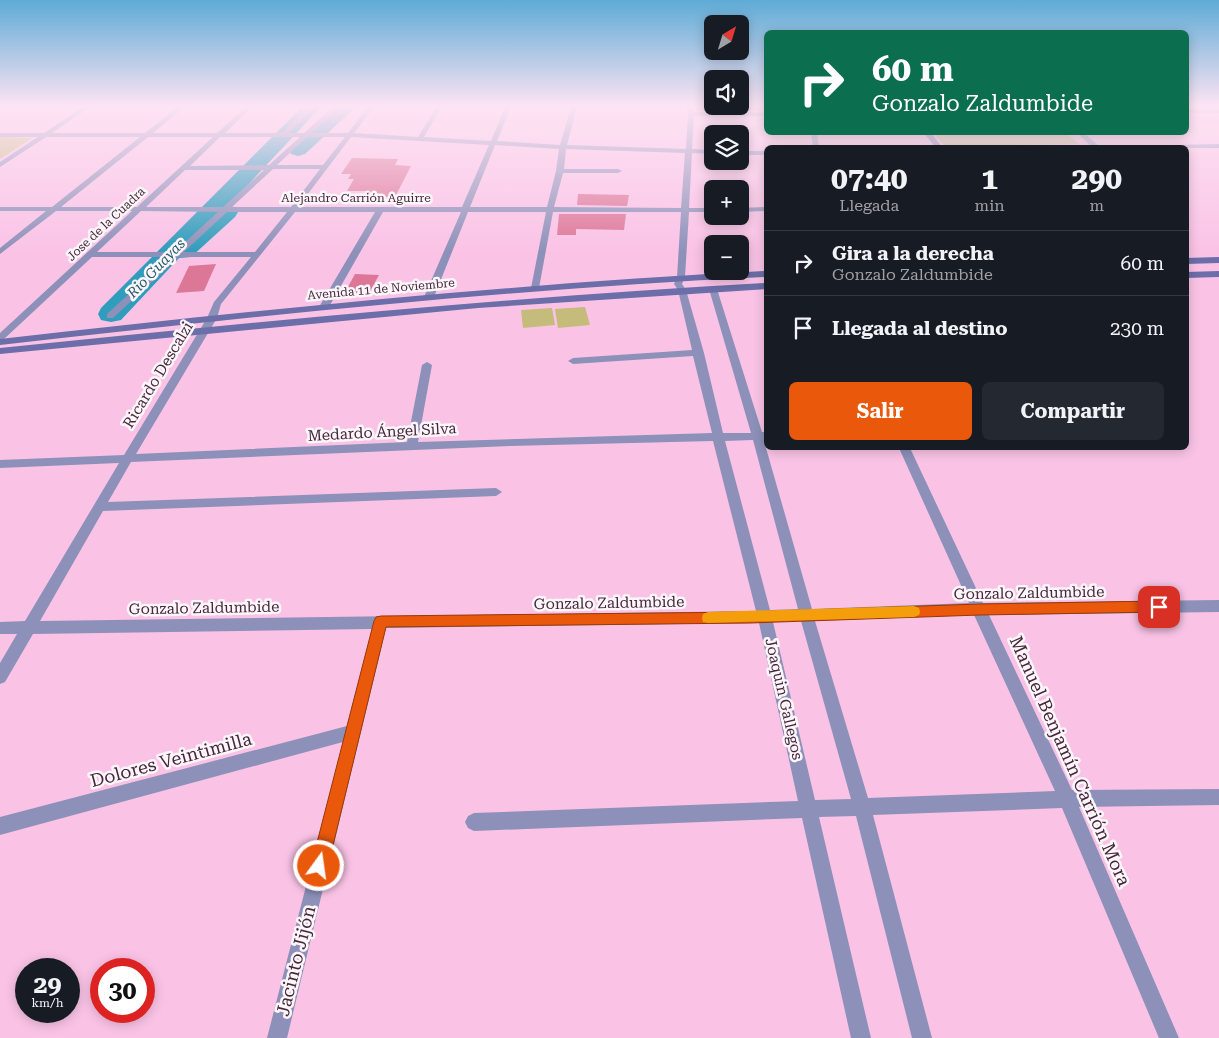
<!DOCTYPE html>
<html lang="es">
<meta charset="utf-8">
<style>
body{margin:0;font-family:"Roboto Serif",serif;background:#242831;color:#f1f3f6;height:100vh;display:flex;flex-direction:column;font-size:19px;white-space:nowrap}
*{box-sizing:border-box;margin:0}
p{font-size:16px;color:#9ea1a6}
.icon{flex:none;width:28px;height:28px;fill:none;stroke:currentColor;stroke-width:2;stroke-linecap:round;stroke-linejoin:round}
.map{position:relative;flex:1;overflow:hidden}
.details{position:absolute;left:764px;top:145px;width:425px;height:305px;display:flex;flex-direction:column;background:#171b24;border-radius:8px;box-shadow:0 2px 12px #0003}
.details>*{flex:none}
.guide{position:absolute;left:764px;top:30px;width:425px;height:105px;border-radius:8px;box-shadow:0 2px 12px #0003;background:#0b6e4f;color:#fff;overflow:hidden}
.needle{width:32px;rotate:38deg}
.tools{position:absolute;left:704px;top:15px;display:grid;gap:10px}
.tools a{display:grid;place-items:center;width:45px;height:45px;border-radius:8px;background:#171b24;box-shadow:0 2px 12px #0003;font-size:25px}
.speed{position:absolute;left:15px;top:958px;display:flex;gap:10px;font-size:25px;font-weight:700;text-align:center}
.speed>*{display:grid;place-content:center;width:65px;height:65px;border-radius:50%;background:#171b24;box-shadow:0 2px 12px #0003;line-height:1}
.speed small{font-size:12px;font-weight:400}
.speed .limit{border:8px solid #d22;background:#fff;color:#111}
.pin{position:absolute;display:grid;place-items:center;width:42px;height:42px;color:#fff;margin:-21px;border-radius:10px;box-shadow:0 2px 8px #0006}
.me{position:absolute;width:55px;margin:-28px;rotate:14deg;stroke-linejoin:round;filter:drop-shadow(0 0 4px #0008)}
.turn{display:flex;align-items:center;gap:18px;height:105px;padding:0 25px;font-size:22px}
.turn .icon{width:65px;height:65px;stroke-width:2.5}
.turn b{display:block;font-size:35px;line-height:42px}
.eta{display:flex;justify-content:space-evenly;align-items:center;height:85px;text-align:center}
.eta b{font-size:30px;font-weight:700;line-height:35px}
.primary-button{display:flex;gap:10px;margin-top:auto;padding:10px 25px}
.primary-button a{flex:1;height:58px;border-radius:8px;background:#ea580c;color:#fff;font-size:20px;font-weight:700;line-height:58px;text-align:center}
.primary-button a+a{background:#242831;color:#f1f3f6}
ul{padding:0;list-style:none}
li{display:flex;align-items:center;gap:15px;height:65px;padding:0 25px;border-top:1px solid #363941}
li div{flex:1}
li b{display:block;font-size:19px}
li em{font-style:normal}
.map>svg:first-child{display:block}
.green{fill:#c5bb7a}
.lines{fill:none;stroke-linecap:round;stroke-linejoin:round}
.river{fill:#2f9dbb;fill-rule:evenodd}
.building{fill:#dd7798}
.street{fill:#8d91b9;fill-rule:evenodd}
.secondary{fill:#6b6ea8;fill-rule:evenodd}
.route{fill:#ea580c;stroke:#983908}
.slow{fill:#f59e0b}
.labels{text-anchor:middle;stroke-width:5;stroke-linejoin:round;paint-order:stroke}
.far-street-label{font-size:12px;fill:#44293a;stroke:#fcf5f9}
.far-water-label{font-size:14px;font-style:italic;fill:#225b6c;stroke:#fcf5f9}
.street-label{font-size:15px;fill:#44293a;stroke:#fcf5f9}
.near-street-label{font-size:18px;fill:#44293a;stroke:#fcf5f9}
</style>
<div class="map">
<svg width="1219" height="1038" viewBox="0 0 1219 1038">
<rect width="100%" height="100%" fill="#fac3e6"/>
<!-- green -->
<g class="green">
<polygon points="1016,133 1067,134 1079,144 945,146 933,133"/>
<polygon points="0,137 32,138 0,159"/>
<polygon points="585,307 590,325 558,328 555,309"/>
<polygon points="552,308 555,325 523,328 521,310"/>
</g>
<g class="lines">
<!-- river -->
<g class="river">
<polygon points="302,107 321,107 228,206 235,207 238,212 235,217 191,257 179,258 121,320 111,322 101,320 98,314 101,308"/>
<polygon points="337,107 356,107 305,154 298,156 291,154 288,150 291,146"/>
</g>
</g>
<!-- building -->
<g class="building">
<polygon points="352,158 398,159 395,165 411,166 395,197 365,197 369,191 347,191 354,179 348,179 351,174 341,174"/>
<polygon points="578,194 629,195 627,206 577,205"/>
<polygon points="559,214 626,214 624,230 576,229 576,235 557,235"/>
<polygon points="216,264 204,291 176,293 189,266"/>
<polygon points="355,274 379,275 367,297 343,296"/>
</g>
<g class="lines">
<!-- street -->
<g class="street">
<path d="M83,107H90L52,133H145L178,107H185L153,133H217L246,107H252L225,133H282L308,107H314L289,133H304L333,107H339L312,133H348L368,107H374L354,133L418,137L436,107H442L424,137L491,141L505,107H511L497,141L560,145L571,107H577L567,145L686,149L688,114L686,107H692L694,112H766V116H694L692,149L712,150V154L692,153L689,208H712V212H689L685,277L682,284L686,290L704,353L723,433H751L709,289L713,286L717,289L762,432H766V440H765L766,448L812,609L969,603L899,448H910L983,603L1219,600V612L989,615L1072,790L1219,789V805L1079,807L1179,1038H1159L1062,808L873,815L932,1038H912L856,816L819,817L871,1038H851L802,818L474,831L468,828L465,822L468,816L474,813L798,801L759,623L386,628L287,1038H267L343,742L0,835V817L347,726L372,629L33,634L5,682L0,684V663L17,634H0V622L25,621L119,463L0,468V460L124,455L207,318L214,302L251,257H179L113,318H107V314L169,257H92L3,340L0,341V333L132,211H56L0,254V248L46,211H0V207H52L140,137H46L0,167V162L38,137H0V133H44ZM148,137H213L137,207H61ZM220,137H300L269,165L190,166ZM307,137H345L323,165H277ZM351,137L489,145L462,207H298ZM495,145L559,149L556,171L547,207H470ZM566,149L685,153L681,208L554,207L563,173H618L622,171L618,169H564ZM273,169H320L291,207H232ZM185,170H264L223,207H146ZM141,211L218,212L174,252H97ZM227,212H287L255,252H184ZM295,212H375L319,307L324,310L329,307L383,212H461L424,297L429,300L434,297L468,212H546L531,288L535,291L539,288L553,212H681L677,277L674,284L678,290L692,350L573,358L568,361L573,364L693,356L712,433L418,442L432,365L427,362L422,365L407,442L136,454L217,318L221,304ZM753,440L798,609L770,610L725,441ZM713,441L756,611L40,621L103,511L496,496L502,492L496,488L108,502L131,462L510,446ZM974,615L1055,791L868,798L815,621ZM801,621L851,799L815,800L773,622Z"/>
<rect x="1186" y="109" width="33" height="4"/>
<polygon points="811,132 817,132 819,148 813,148"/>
<polygon points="1076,132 1083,132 1101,148 1093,148"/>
<polygon points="1219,144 1219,148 1133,148 1136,146"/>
<rect x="740" y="151" width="26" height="4"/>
<polygon points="766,207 766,211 740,212 740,208"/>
</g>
<!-- secondary -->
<g class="secondary">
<polygon points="923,132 930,132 943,148 936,148"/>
<polygon points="1219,257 1219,263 1186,264 1186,258"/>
<path d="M766,271V277C510,289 255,316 0,345V339C255,310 510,284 766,271Z"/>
<polygon points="1219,271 1219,277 1186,278 1186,272"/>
<path d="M766,283V289L478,308L0,354V348C255,322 510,297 766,283Z"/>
</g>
</g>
<!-- sky -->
<linearGradient id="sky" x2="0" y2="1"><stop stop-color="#5eabd6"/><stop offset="0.42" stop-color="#fde4f4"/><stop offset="1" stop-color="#fde4f4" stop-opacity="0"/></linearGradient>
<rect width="1219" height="252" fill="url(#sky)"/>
<!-- route -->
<polygon class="route" points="1159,601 1164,603 1166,607 1164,611 1159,612 980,615 750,623 386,627 328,866 325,872 319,874 314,872 311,866 374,621 376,617 381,616 750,612 980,604"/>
<!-- slow -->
<polygon class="slow" points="914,606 919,608 920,612 919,615 914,617 708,623 703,622 702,618 703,614 708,612"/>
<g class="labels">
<!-- far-street labels -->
<g class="far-street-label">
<text x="356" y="202">Alejandro Carrión Aguirre</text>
<text transform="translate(106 224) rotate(-43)" y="4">Jose de la Cuadra</text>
<text transform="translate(381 289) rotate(-5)" y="4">Avenida 11 de Noviembre</text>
</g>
<!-- far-water labels -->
<g class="far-water-label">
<text transform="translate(156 268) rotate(-46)" y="5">Rio Guayas</text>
</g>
<!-- street labels -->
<g class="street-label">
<text transform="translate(158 375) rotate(-59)" y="5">Ricardo Descalzi</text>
<text transform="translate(382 432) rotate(-3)" y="5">Medardo Ángel Silva</text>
<text transform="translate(1029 593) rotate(-1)" y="5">Gonzalo Zaldumbide</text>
<text transform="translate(609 603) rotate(-1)" y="5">Gonzalo Zaldumbide</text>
<text transform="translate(204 608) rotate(-1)" y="5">Gonzalo Zaldumbide</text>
<text transform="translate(784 699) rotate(77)" y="5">Joaquin Gallegos</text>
</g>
<!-- near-street labels -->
<g class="near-street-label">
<text transform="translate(171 760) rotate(-15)" y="6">Dolores Veintimilla</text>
<text transform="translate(1070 761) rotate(66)" y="6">Manuel Benjamín Carrión Mora</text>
<text transform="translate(296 961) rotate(-76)" y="6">Jacinto Jijón</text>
</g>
</g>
</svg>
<div class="tools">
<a><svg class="needle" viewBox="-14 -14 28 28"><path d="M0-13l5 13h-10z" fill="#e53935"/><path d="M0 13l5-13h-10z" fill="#9ea1a6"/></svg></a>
<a><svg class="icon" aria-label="sound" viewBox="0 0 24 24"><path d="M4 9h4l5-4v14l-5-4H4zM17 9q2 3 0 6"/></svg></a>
<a><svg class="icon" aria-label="layers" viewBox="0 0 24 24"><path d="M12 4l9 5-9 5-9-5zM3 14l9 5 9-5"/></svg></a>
<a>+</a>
<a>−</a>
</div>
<div class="speed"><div>29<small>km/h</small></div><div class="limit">30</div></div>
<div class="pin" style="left:1159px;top:607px;background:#d93025"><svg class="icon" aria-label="arrive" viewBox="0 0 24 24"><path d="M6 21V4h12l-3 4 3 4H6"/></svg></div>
<svg class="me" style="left:319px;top:866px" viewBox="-20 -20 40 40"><circle r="17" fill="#ea580c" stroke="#fff" stroke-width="3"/><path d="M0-11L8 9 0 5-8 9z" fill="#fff"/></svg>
<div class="guide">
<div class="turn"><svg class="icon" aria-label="right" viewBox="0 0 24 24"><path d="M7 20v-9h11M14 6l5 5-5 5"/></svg><div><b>60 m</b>Gonzalo Zaldumbide</div></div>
</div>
<section class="details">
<div class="eta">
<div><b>07:40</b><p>Llegada</p></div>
<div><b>1</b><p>min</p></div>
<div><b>290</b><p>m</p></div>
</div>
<ul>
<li><svg class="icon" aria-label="right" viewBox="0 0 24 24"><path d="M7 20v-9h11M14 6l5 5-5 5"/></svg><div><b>Gira a la derecha</b><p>Gonzalo Zaldumbide</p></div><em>60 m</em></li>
<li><svg class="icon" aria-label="arrive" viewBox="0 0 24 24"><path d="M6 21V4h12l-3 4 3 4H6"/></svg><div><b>Llegada al destino</b></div><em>230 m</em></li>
</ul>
<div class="primary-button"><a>Salir</a><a>Compartir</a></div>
</section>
</div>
